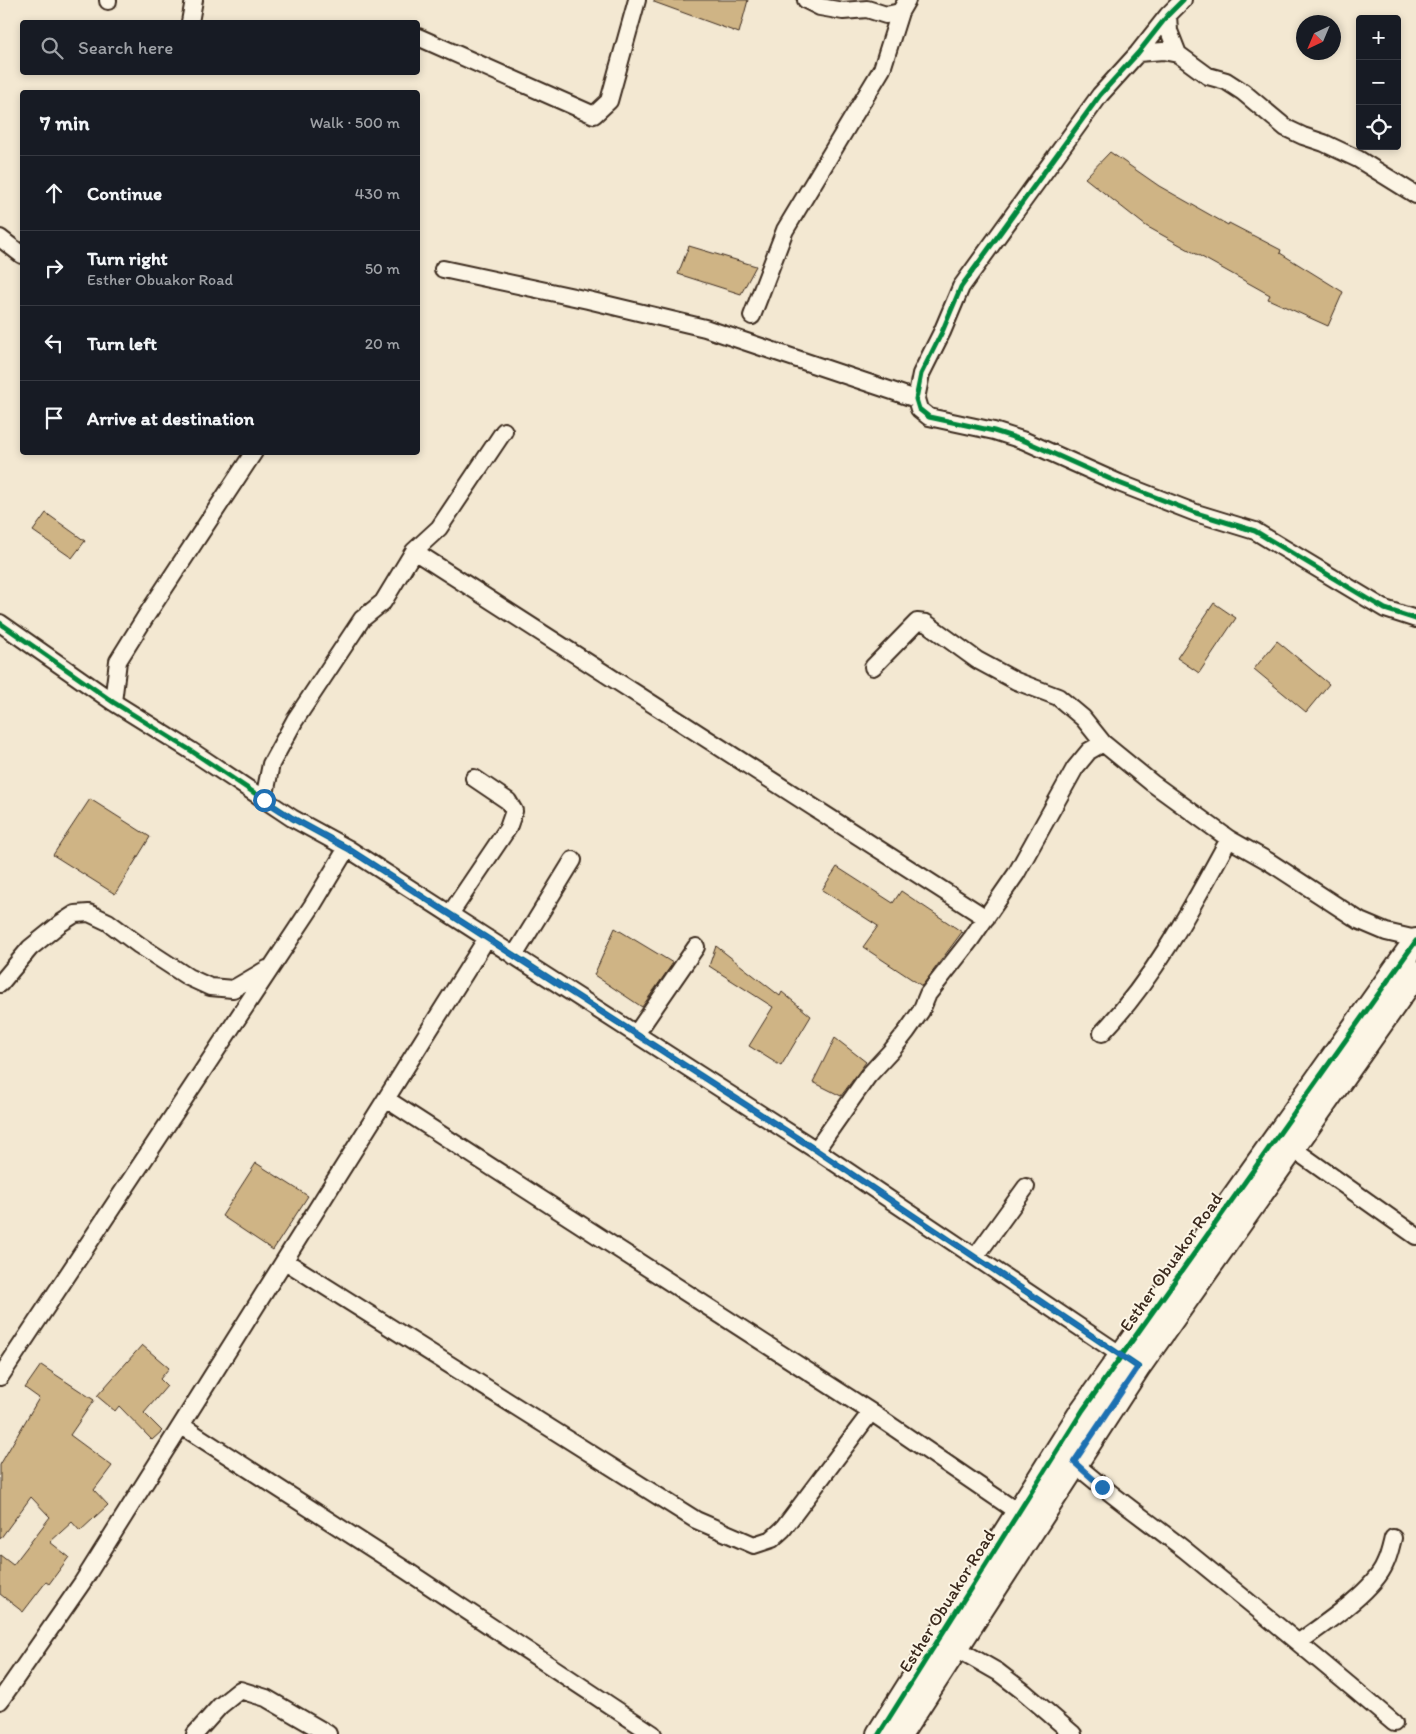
<!DOCTYPE html>
<html lang="en">
<head>
<meta charset="utf-8">
<style>
	body { margin:0; font-family:Itim,sans-serif; background:#20242c; color:#f1f3f6 }
	.controls { position:absolute; right:15px; top:15px; display:grid; overflow:hidden; border-radius:5px; box-shadow:0 2px 8px #0003 }
	.controls button { width:45px; height:45px; display:grid; place-items:center; padding:0; border:0; border-bottom:1px solid #363941; background:#171b24; color:#f1f3f6; font:25px sans-serif }
	.compass { position:absolute; left:1296px; top:15px; width:45px; height:45px; border-radius:50%; background:#171b24; box-shadow:0 2px 8px #0003; rotate:224deg }
	.stop { position:absolute; width:15px; height:15px; margin:-11px; border:4px solid #1f6fb2; border-radius:50%; background:#fff }
	.stop.end { background:#1f6fb2; border-color:#fff; box-shadow:0 1px 5px #0008 }
	.list { margin:0; padding:0; list-style:none }
	h2 { display:flex; justify-content:space-between; align-items:center; height:65px; margin:0; padding:0 20px; font-size:21px }
	h2 small { font-size:16px; font-weight:400; color:#9ea1a6 }
	.list li { display:grid; grid-template-columns:32px 1fr auto; gap:15px; align-items:center; box-sizing:border-box; height:75px; padding:0 20px; border-top:1px solid #363941 }
	.list b { display:block; font-size:19px; white-space:nowrap }
	.list p { margin:0; font-size:16px; white-space:nowrap; color:#9ea1a6 }
	.list em { font-size:16px; font-style:normal; color:#9ea1a6 }
	.icon { flex:none; width:28px; height:28px; fill:none; stroke:currentColor; stroke-width:2; stroke-linecap:round; stroke-linejoin:round }
	.map { position:relative; flex:none; width:1416px; height:1734px; overflow:hidden }
	.search { position:absolute; background:#171b24; box-shadow:0 2px 8px #0003; left:20px; top:20px; width:400px; height:55px; display:flex; align-items:center; gap:12px; box-sizing:border-box; padding:0 18px; border-radius:5px; color:#9ea1a6; font-size:19px }
	.panel { position:absolute; background:#171b24; box-shadow:0 2px 8px #0003; left:20px; top:90px; width:400px; height:365px; border-radius:5px }
	.map>svg:first-child { display:block }
	.building { fill:#cfb485; stroke:#3b2a1e }
	.lines { fill:none; stroke-linecap:round; stroke-linejoin:round }
	.street-casing { stroke:#3b2a1e; stroke-width:20 }
	.secondary-casing { stroke:#3b2a1e; stroke-width:28 }
	.street { stroke:#fcf5e5; stroke-width:16 }
	.secondary { stroke:#fcf5e5; stroke-width:24 }
	.cycleway-casing { stroke:#fcf5e5; stroke-width:8 }
	.cycleway { stroke:#00873e; stroke-width:5 }
	.route { stroke:#1f6fb2; stroke-width:6 }
	.labels { text-anchor:middle; stroke-width:4; stroke-linejoin:round; paint-order:stroke }
	.street-label { font-size:18px; fill:#3b2a1e; stroke:#fcf5e5 }
</style>
</head>
<body>
<div class="map">
<svg width="1416" height="1734" viewBox="0 0 1416 1734">
	<rect width="100%" height="100%" fill="#f3e8d2"/>
	<filter id="ink" filterUnits="userSpaceOnUse"><feTurbulence type="fractalNoise" baseFrequency=".02" numOctaves="2"/><feDisplacementMap in="SourceGraphic" scale="10" xChannelSelector="R" yChannelSelector="G"/><feConvolveMatrix kernelMatrix="1 2 1 2 8 2 1 2 1" color-interpolation-filters="sRGB"/></filter>
	<g filter="url(#ink)">
		<!-- building -->
		<path class="building" d="M654,0H748L739,33L654,2Z
			M1110,152L1159,186L1228,225L1229,223L1281,250L1280,253L1343,292L1328,326L1268,299L1270,295L1146,226L1085,178Z
			M689,246L756,266L741,294L678,274Z
			M46,513L85,541L72,558L33,531Z
			M1214,603L1236,618L1199,673L1177,658Z
			M1277,641L1329,684L1306,712L1254,669Z
			M90,799L150,837L115,894L53,855Z
			M837,867L893,903L901,891L962,932L922,986L863,947L878,926L822,890Z
			M615,928L673,963L642,1007L594,975Z
			M716,946L780,996L782,992L811,1016L781,1066L749,1046L773,1007L709,966Z
			M835,1038L866,1062L841,1096L813,1082Z
			M256,1163L308,1196L273,1250L222,1216Z
			M142,1345L169,1368L160,1379L167,1386L144,1413L162,1431L152,1440L119,1406L115,1411L97,1396Z
			M41,1365L94,1400L70,1435L112,1466L94,1490L108,1505L80,1531L72,1522L50,1542L69,1557L49,1584L46,1582L23,1612L0,1594V1555L13,1565L50,1517L31,1497L0,1539V1465L39,1398L25,1388Z"/>
		<g class="lines">
			<defs>
				<path id="street" d="M806,0L820,7L843,11L867,9L886,15L900,12
					M1183,0L1168,15L1138,53L1100,95L961,287L942,332L921,374L916,399L919,409L929,417L994,431L1025,441L1119,483L1196,513L1255,531L1385,609L1416,619
					M108,1V0
					M1168,15L1169,31L1178,54
					M190,22L194,0
					M418,37L594,115L609,101L637,0
					M1138,53L1163,51L1178,54L1208,76L1226,81L1243,92L1286,128L1303,136L1324,143L1358,159L1416,195
					M0,238L22,255
					M443,269L588,300L705,328L916,399
					M752,316L785,230L882,69L900,12L907,0
					M414,551L986,918
					M0,623L113,702L190,750L292,818L347,848L816,1150L1130,1361
					M873,667L917,622L926,623L977,660L1016,681L1058,697L1083,718L1103,743L1152,783L1229,839L1268,861L1360,921L1386,932L1416,939
					M113,702L118,661L146,616L254,452
					M264,799L271,764L295,720L362,619L383,602L414,551L439,528L504,431
					M450,914L508,828L514,811L508,801L474,778
					M514,956L573,860
					M0,984L30,948L61,923L75,914L89,913L108,922L139,945L188,977L210,987L233,989L267,969
					M1102,1033C1156,976 1192,907 1229,839
					M636,1034L696,947
					M386,1099L871,1412L1019,1513
					M1292,1148L1416,1236
					M816,1150L868,1076L892,1050L907,1031L921,1011L928,994L971,939L1016,874L1075,768L1089,751L1103,743
					M976,1256L1026,1187
					M285,1261L696,1520L754,1545L772,1539L783,1529L871,1412
					M0,1377L312,906L347,848
					M182,1426L404,1569L653,1734
					M1074,1463C1109,1494 1148,1521 1185,1550C1255,1607 1325,1664 1394,1723
					M1299,1642C1324,1624 1374,1591 1385,1564C1389,1556 1391,1546 1393,1538
					M956,1648L998,1672L1024,1692L1073,1734
					M0,1701L82,1583L487,938
					M195,1734L220,1706L240,1690L266,1698L328,1734"/>
				<path id="secondary" d="M879,1734L1083,1410L1416,941
					M900,1734L1138,1367L1416,973"/>
			</defs>
			<!-- street casing -->
			<use href="#street" class="street-casing"/>
			<!-- secondary casing -->
			<use href="#secondary" class="secondary-casing"/>
			<!-- street -->
			<use href="#street" class="street"/>
			<!-- secondary -->
			<use href="#secondary" class="secondary"/>
			<defs>
				<path id="cycleway" d="M1183,0L1168,15L1138,53L1100,95L961,287L942,332L921,374L916,399L919,409L929,417L994,431L1025,441L1119,483L1196,513L1255,531L1385,609L1416,619
					M0,623L113,702L190,750L292,818L347,848L816,1150L1138,1367
					M879,1734L1083,1410L1416,941"/>
			</defs>
			<!-- cycleway casing -->
			<use href="#cycleway" class="cycleway-casing"/>
			<!-- cycleway -->
			<use href="#cycleway" class="cycleway"/>
		</g>
	</g>
	<g class="lines" filter="url(#ink)">
		<!-- route -->
		<path class="route" d="M264,800L292,818L347,848L816,1150L1138,1367L1074,1462L1102,1487"/>
	</g>
	<g class="labels">
		<!-- street labels -->
		<g class="street-label">
			<text transform="translate(1171 1262) rotate(-55)" y="6">Esther Obuakor Road</text>
			<text transform="translate(947 1601) rotate(-58)" y="6">Esther Obuakor Road</text>
		</g>
	</g>
</svg>
<div class="controls">
<button>+</button>
<button>−</button>
<button><svg class="icon" aria-label="locate" viewBox="0 0 24 24"><circle cx="12" cy="12" r="6"/><path d="M12 2v4M12 18v4M2 12h4M18 12h4"/></svg></button>
</div>
<svg class="compass" viewBox="-18 -18 36 36"><path d="M0-13l5 13h-10z" fill="#e53935"/><path d="M0 13l5-13h-10z" fill="#9ea1a6"/></svg>
<div class="stop" style="left:264px;top:800px"></div>
<div class="stop end" style="left:1102px;top:1487px"></div>
<div class="search"><svg class="icon" aria-label="search" viewBox="0 0 24 24"><circle cx="10" cy="10" r="6"/><path d="M15 15l6 6"/></svg>Search here</div>
<section class="panel">
<h2>7 min<small>Walk · 500 m</small></h2>
<ul class="list">
<li><svg class="icon" aria-label="ahead" viewBox="0 0 24 24"><path d="M12 20V5M6 11l6-6 6 6"/></svg><div><b>Continue</b></div><em>430 m</em></li>
<li><svg class="icon" aria-label="right" viewBox="0 0 24 24"><path d="M7 20v-9h11M14 6l5 5-5 5"/></svg><div><b>Turn right</b><p>Esther Obuakor Road</p></div><em>50 m</em></li>
<li><svg class="icon" aria-label="left" viewBox="0 0 24 24"><path d="M17 20v-9H6M10 6l-5 5 5 5"/></svg><div><b>Turn left</b></div><em>20 m</em></li>
<li><svg class="icon" aria-label="arrive" viewBox="0 0 24 24"><path d="M6 21V4h12l-3 4 3 4H6"/></svg><div><b>Arrive at destination</b></div></li>
</ul>
</section>
</div>
</body>
</html>
